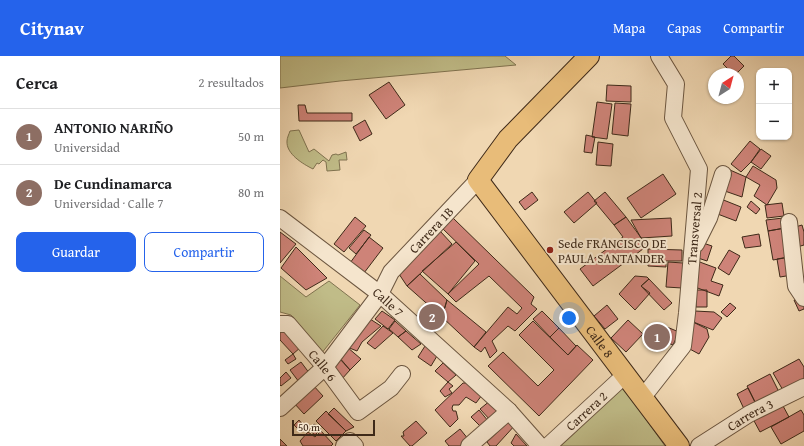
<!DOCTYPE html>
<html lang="es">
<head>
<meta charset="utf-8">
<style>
	body { margin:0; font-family:"Gentium Book Plus",serif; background:#f6f6f6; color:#202124 }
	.controls { position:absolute; right:12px; top:12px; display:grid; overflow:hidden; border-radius:8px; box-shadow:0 1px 3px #0004 }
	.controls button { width:36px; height:36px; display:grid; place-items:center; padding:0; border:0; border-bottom:1px solid #e0e0e0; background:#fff; color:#202124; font:20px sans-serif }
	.compass { position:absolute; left:428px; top:12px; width:36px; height:36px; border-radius:50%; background:#fff; box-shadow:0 1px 3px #0004; rotate:36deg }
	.scale { position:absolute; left:12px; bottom:10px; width:83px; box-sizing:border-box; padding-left:4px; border:2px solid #3f2a19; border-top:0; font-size:11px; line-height:14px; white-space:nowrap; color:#3f2a19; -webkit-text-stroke:3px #f5e5cd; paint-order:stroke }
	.you { position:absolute; left:289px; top:262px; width:14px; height:14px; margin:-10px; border:3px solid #fff; border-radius:50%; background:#1a73e8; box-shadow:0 0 0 6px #1a73e833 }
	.badge { display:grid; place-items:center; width:26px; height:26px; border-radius:50%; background:#2563eb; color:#fff; font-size:13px; font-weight:700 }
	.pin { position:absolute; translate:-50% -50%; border:2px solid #fff; box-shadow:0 1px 4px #0006 }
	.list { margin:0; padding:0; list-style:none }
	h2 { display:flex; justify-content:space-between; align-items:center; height:52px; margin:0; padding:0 16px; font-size:17px }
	h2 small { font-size:13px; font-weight:400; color:#757577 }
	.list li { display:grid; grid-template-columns:26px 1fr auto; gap:12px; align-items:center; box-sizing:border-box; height:56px; padding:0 16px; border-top:1px solid #e0e0e0 }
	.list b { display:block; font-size:15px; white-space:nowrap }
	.list p { margin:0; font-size:13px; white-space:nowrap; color:#757577 }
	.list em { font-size:13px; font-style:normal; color:#757577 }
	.actions { display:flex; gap:8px; padding:12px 16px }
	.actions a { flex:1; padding:9px 0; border:1px solid #2563eb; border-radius:8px; text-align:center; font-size:14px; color:#2563eb }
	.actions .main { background:#2563eb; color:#fff }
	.map { position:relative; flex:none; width:524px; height:390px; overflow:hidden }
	header { display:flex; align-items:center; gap:24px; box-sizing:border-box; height:56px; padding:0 20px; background:#2563eb; color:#fff }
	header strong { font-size:19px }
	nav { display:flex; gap:22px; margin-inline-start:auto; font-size:14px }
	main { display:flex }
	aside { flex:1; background:#fff }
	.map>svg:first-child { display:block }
	.green { fill:#c0bc88; stroke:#807350 }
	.building { fill:#ce8378; stroke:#3f2a19 }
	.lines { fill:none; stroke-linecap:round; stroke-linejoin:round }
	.minor-casing { stroke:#6b553f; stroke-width:18 }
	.major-casing { stroke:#3f2a19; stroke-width:22 }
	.minor { stroke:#f5e5cd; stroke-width:16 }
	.major { stroke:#e8bc79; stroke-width:20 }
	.poi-dot { fill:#8f2418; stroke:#f5e5cd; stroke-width:1.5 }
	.labels { text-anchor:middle; stroke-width:4; stroke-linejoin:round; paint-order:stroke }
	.street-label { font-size:13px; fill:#3f2a19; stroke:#f5e5cd }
	.poi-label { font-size:13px; fill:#3f2a19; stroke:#f5e5cd; text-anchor:start }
</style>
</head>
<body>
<header>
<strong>Citynav</strong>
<nav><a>Mapa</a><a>Capas</a><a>Compartir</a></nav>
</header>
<main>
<aside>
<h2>Cerca<small>2 resultados</small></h2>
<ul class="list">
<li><span class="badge" style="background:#8d6e63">1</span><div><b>ANTONIO NARIÑO</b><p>Universidad</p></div><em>50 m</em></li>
<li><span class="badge" style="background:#8d6e63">2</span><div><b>De Cundinamarca</b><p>Universidad · Calle 7</p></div><em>80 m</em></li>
</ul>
<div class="actions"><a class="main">Guardar</a><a>Compartir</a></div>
</aside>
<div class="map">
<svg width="524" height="390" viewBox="0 0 524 390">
	<rect width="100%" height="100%" fill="#f0d7b2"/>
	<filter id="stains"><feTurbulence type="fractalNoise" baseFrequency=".005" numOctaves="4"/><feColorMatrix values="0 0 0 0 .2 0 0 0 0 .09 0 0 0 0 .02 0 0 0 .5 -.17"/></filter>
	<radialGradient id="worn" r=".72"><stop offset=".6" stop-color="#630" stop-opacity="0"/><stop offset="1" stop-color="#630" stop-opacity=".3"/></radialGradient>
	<!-- green -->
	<path class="green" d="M0,0H225L236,9L60,25L0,32Z
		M19,74L29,96L34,93L49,105L52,99L56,98L58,99L66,96L67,104H59L60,114L47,115L46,106L43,104L39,108L37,107L33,113C23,108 6,98 7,85C7,82 9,78 10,75Z
		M0,220L26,241L49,225L80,249L41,298L11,259L0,256Z
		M342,330L385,390H274Z"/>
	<!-- building -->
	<path class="building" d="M451,0H454L464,10L456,18H453L443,8Z
		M109,26L125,49L106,63L89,39Z
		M327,29L351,30V46L326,45Z
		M317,46L332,48L327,83L312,81Z
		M335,47L351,48L348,80L332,78Z
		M18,49H25L27,57H72V65H19Z
		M85,64L92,78L80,85L73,71Z
		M306,79L315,81L312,97L304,96Z
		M470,85L480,93L471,106L461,116L451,108Z
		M318,86L333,88L331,110L316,109Z
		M481,93L491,100L481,113L471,106Z
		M473,110L496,124L497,132L487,149L474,140L480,129L466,121Z
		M450,114L466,121L462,141L442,134Z
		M383,118L396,138L361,162L347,142Z
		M252,136L258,144L245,154L239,146Z
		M308,136L317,147L294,167L284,156Z
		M325,136L346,161L334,169L314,145Z
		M441,143L461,151L456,165L435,157Z
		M471,145L480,153L476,158L467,151Z
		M502,147L504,160L487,162L485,149Z
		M75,161L86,170L64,196L54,188Z
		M346,161L367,190L313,230L300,213L343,181L334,169Z
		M173,162L254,241L251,248L257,253L235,275L228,270L212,285L217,295L210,302L205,291L201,296L194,291L228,251L237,258L242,252L209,220L176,246L168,238L199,208L162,172Z
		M391,162L392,180L361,182L351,164Z
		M503,162L505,172L488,175L486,164Z
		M522,169L524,176V189L517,191L512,172Z
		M505,172L510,201L493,204L488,175Z
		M84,174L91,179L76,198L69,192Z
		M160,175L172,188L127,230L117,215Z
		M0,176L16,188L0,207Z
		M479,178L481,190L465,192L462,181Z
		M89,181L103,192L84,217L70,207Z
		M176,186L195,205L168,238L142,215Z
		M423,187L432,190L427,205L418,202Z
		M16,191L47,222L26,234L1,212Z
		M368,193L402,194V205H386V211L368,210Z
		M449,194L460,200L449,219L438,212Z
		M508,201L512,219L500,221L497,203Z
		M417,205L436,212L431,225L443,229L439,240L415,231Z
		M388,206L403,207L402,232L386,231Z
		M140,218L167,244L162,261L127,230Z
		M355,220L367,221L369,223L361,230L370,237L355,254L339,238Z
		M369,223L392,247L384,254L361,230Z
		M416,234H427V251H416Z
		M522,243L524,248V253L519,255L514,244Z
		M167,244L206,276L194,291L162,261Z
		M450,247L456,252L447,261L441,256Z
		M327,249L338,263L325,273L314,260Z
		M102,255L115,264L108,273L95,263Z
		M262,255L279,272L270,281L253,263Z
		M415,255L434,256L442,262L433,274L411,265Z
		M90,263L101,270L82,286L77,295L67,291Z
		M348,264L363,278L346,296L331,282Z
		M115,265L126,275L118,281L109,273Z
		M253,265L288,299L297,289L313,304L259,360L208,310L223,296L258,330L274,314L239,279Z
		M411,265L427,273L429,281L419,298L406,291Z
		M382,269L399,276L393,289L377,282Z
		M103,270L113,277L95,293L87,287Z
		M4,271L21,291L13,298L0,284V274Z
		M279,272L296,290L288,299L270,281Z
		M126,275L141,288L132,294L118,281Z
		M145,290L157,300L151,310L138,301Z
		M67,291L81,303L70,314L59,301Z
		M13,298L16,303L8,308L5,304Z
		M59,302L70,314L61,324L50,313Z
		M519,303L524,311V325L504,336L493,317Z
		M21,306L30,318L19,326L10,314Z
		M163,307L176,319L168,326L155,315Z
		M6,316L11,322L1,330L0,329V322Z
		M490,318L499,336L476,348L467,330Z
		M168,326L173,330L169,333L172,337L165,341L160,335Z
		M183,327H189L202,339L196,347L186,341L179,349H173L172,352L173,355H176L178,363L170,371L155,354Z
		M32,328L43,340L24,358L13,346Z
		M468,332L476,348L464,353L457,338Z
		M211,344L222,356L211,365L200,353Z
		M502,348L509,361L480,376L473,363Z
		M54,352L74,371L66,375L48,358Z
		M199,354L209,366L202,372L191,361Z
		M521,354L524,359V375L501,388L491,371Z
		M46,355L66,375L56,385L36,365Z
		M19,364L23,369L18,373L14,369Z
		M230,364L237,367L216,390H210L207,386Z
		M136,365L147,377L132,390H130L121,380H124L123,376Z
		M34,368L41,373L35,379L29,374Z
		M180,373L189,384L182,390H169L165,385Z
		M41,375L53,388L51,390H23L20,385L28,376L35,381Z
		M236,378L247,390H234L231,387Z
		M0,383L7,390H0Z"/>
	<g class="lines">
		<defs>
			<g id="minor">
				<path id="s1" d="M0,162L100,238L229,355L260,390"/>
				<path d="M509,166L516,230L524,242"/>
				<path d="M416,188L429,162L443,118"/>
				<path id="s2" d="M0,268H8L45,311L78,356L111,332L122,318"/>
				<path id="s3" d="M363,341L403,290L407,257L419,113L393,62L396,28L379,0"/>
				<path id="s4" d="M0,352L45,311L100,238L111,216L198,124"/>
				<path d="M64,390L70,385L75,390"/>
				<path d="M189,390L229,355"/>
				<path id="s5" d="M268,390L345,319"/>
				<path id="s6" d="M419,390L469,358L524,331"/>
			</g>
			<g id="major">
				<path id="s7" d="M309,0L228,83L198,124L399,390"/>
			</g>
		</defs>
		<!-- minor casing -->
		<use href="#minor" class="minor-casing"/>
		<!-- major casing -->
		<use href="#major" class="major-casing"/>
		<!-- minor -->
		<use href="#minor" class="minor"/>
		<!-- major -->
		<use href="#major" class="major"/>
	</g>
	<!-- markers -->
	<circle class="poi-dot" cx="270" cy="194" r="4"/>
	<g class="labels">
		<!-- street labels -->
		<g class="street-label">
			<text dy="5" stroke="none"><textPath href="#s3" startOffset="183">Transversal 2</textPath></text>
			<text dy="5" stroke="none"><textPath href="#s4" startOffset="235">Carrera 1B</textPath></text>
			<text dy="5" stroke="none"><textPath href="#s1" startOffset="137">Calle 7</textPath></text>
			<text dy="5" stroke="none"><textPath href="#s7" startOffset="369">Calle 8</textPath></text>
			<text dy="5" stroke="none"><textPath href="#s2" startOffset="62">Calle 6</textPath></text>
			<text dy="5" stroke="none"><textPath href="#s5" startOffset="52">Carrera 2</textPath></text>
			<text dy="5" stroke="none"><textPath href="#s6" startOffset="60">Carrera 3</textPath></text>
		</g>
		<!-- poi labels -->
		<g class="poi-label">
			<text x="278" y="192">Sede FRANCISCO DE<tspan x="278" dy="15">PAULA SANTANDER</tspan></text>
		</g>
	</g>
	<rect width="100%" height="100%" filter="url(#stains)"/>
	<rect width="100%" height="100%" fill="url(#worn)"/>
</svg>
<div class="controls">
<button>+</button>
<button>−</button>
</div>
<svg class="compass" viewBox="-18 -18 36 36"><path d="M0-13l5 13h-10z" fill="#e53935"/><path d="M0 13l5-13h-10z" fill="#757577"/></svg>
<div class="scale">50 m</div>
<div class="you"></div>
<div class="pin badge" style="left:377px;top:281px;background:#8d6e63">1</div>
<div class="pin badge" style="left:152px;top:261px;background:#8d6e63">2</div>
</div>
</main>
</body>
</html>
